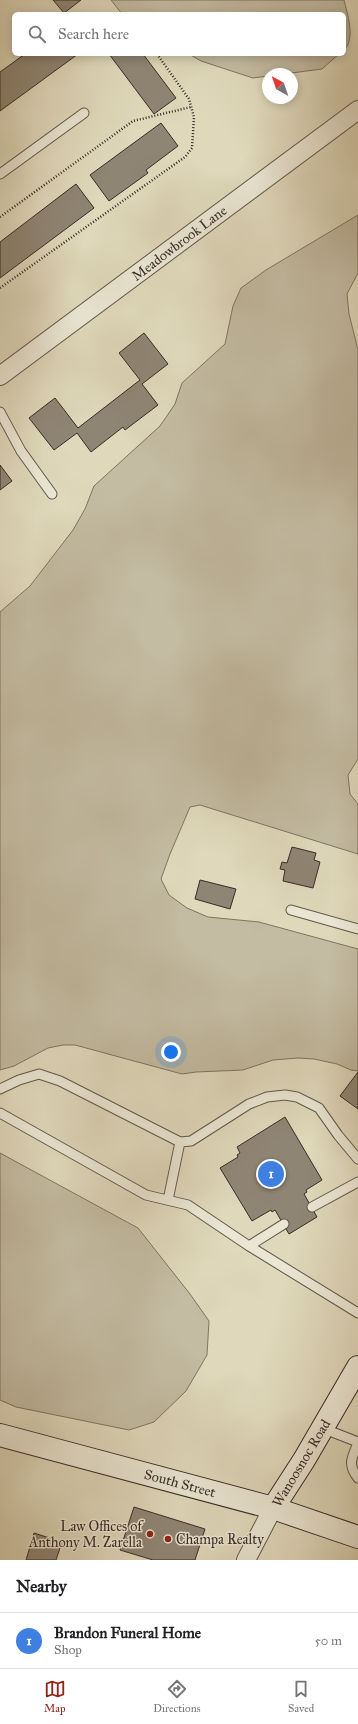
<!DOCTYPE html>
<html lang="en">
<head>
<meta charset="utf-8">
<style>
	body { margin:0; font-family:"IM FELL Great Primer",serif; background:#f2f2f2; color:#202124 }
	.compass { position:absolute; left:262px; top:68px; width:36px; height:36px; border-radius:50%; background:#fff; box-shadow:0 2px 10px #0003; rotate:320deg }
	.you { position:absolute; left:171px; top:1052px; width:14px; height:14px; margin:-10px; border:3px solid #fff; border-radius:50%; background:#1a73e8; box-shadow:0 0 0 6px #1a73e833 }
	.badge { display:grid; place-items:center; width:26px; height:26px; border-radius:50%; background:#8f2418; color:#fff; font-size:13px; font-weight:700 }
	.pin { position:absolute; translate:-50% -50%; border:2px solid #fff; box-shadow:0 1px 4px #0006 }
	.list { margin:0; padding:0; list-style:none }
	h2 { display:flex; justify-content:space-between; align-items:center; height:52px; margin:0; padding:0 16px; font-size:17px }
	h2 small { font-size:13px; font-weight:400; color:#757577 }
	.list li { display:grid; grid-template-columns:26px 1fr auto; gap:12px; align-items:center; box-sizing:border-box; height:56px; padding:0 16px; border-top:1px solid #e0e0e0 }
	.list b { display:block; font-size:15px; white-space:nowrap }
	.list p { margin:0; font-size:13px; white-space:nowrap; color:#757577 }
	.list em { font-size:13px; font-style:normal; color:#757577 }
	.icon { flex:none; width:22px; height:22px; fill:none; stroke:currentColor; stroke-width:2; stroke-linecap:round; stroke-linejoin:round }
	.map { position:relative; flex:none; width:358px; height:1560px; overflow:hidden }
	.search { position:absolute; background:#fff; box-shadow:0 2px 10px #0003; left:12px; right:12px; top:12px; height:44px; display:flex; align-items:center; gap:10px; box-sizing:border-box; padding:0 14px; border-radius:6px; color:#757577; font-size:15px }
	.sheet { height:108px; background:#fff }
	nav { display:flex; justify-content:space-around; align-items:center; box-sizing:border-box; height:56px; border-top:1px solid #e0e0e0; background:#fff; font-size:11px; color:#757577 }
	nav a { display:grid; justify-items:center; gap:2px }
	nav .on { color:#8f2418 }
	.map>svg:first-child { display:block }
	.green { fill:#c3bba2; stroke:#7e7464 }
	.building { fill:#8f8574; stroke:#392c27 }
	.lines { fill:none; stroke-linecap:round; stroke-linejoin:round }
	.lane-casing { stroke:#62574c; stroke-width:11 }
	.street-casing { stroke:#62574c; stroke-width:20 }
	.secondary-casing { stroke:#392c27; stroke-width:24 }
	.path { stroke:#392c27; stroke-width:2.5; stroke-dasharray:1 2; stroke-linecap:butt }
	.lane { stroke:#eae6d3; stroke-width:9 }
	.street { stroke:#eae6d3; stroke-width:18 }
	.secondary { stroke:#eae6d3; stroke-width:22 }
	.poi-dot { fill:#8f2418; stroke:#eae6d3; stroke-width:1.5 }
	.labels { text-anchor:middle; stroke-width:3; stroke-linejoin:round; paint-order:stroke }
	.street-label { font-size:14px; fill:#392c27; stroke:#eae6d3 }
	.poi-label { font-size:14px; fill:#392c27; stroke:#eae6d3; text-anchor:end }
</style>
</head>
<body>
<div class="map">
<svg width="358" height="1560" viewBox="0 0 358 1560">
	<rect width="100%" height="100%" fill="#dfd8bb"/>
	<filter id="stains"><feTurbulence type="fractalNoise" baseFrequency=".005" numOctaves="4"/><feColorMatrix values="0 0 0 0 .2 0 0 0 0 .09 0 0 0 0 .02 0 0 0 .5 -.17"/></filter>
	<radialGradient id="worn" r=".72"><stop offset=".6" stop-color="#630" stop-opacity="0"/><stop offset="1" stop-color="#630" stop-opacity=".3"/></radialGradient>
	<!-- green -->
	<path class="green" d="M111,0H344C347,13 356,39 344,50V14H122Z
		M189,54H339L322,69L284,74H268V76L253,78L201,61Z
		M358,215V273L347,294L349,314L358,350V759L348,775L350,794L358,804V854L200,805L190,807L170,854L161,879L169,895L187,908L208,917L259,922L358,949V1071L351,1070L337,1064L314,1059L298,1058L273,1060L243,1070L196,1072L182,1074L75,1045H63L48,1048L14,1066L0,1070V612L30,586L73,530L85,509L94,486L160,426L175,404L182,383L225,344L233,306L241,288L266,270Z
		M0,1153L138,1228L190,1294L209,1321L207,1355L186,1391L154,1422L129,1430L16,1407L0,1400Z"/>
	<!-- building -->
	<path class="building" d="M53,0H81L64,13Z
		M25,54H78L0,111V72Z
		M109,54H143L176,98L154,114Z
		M161,123L178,146L146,170L148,173L109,201L90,175Z
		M76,184L94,208L0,278V242Z
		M144,333L168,364L142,384L158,405L125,430L123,427L91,452L77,433L54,450L29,418L55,398L78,428L140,380L119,353Z
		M0,465L12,481L0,490Z
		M292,847L316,853L314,860L320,862L313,888L283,881L285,870L280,869L282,862L287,863Z
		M200,880L236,889L230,909L195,899Z
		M358,1072V1109L340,1096Z
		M285,1117L322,1180L306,1190L307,1192L304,1194L317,1217L289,1234L275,1210L272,1212L271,1210L252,1221L220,1168L238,1157L237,1155L240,1153L237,1147Z
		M134,1507L205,1529L195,1560H153L120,1550Z
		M34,1533L62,1542L56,1560H26Z"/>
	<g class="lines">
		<defs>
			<path id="lane" d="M0,174L84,113
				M0,412L21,451L52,494
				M291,910L358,929
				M0,1089L19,1080L39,1074L60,1081L180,1142L191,1141L249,1104L267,1097L285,1095L297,1097L319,1108L338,1135L358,1159
				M0,1113L146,1195L188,1205L249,1246L358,1313
				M168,1200L180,1142
				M312,1207L358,1182
				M249,1246L284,1224
				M322,1428L358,1442
				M358,1443C352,1458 347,1464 358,1478"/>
			<path id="street" d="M0,376L358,110
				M246,1560L273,1508"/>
			<path id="secondary" d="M0,1435L273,1508L358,1537
				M273,1508L304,1460L358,1367"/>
		</defs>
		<!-- lane casing -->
		<use href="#lane" class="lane-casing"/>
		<!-- street casing -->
		<use href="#street" class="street-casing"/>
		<!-- secondary casing -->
		<use href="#secondary" class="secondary-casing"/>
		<!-- path -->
		<path class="path" d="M0,217L133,121L191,107
			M0,288L185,157L192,148L194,117L189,99L157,54"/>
		<!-- lane -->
		<use href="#lane" class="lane"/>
		<!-- street -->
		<use href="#street" class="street"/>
		<!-- secondary -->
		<use href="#secondary" class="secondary"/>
	</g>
	<!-- markers -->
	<g class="poi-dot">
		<circle cx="150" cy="1534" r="4"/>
		<circle cx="168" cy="1539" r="4"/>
	</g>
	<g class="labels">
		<!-- street labels -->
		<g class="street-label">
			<text transform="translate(179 243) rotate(-37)" y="5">Meadowbrook Lane</text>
			<text transform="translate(301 1463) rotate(-59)" y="5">Wanoosnoc Road</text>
			<text transform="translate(180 1483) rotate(15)" y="5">South Street</text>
		</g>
		<!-- poi labels -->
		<g class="poi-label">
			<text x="142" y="1531">Law Offices of<tspan x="142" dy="16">Anthony M. Zarella</tspan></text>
			<text x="176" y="1544" text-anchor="start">Champa Realty</text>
		</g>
	</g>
	<rect width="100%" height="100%" filter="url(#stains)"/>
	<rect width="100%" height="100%" fill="url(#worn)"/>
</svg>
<svg class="compass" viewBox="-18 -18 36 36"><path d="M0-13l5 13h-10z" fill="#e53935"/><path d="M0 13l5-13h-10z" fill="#757577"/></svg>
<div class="you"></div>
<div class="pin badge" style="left:271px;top:1174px;background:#3f7fe0">1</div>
<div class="search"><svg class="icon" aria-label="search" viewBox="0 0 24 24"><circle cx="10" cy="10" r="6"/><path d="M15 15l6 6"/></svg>Search here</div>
</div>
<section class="sheet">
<h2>Nearby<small></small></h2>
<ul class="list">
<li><span class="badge" style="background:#3f7fe0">1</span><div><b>Brandon Funeral Home</b><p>Shop</p></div><em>50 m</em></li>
</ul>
</section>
<nav>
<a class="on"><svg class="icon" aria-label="map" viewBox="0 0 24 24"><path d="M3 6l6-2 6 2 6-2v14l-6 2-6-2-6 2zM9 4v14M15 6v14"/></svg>Map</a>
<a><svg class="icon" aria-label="directions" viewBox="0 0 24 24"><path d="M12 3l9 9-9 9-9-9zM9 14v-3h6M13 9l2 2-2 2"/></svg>Directions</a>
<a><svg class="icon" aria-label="saved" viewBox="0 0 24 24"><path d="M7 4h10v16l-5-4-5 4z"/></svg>Saved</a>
</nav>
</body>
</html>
